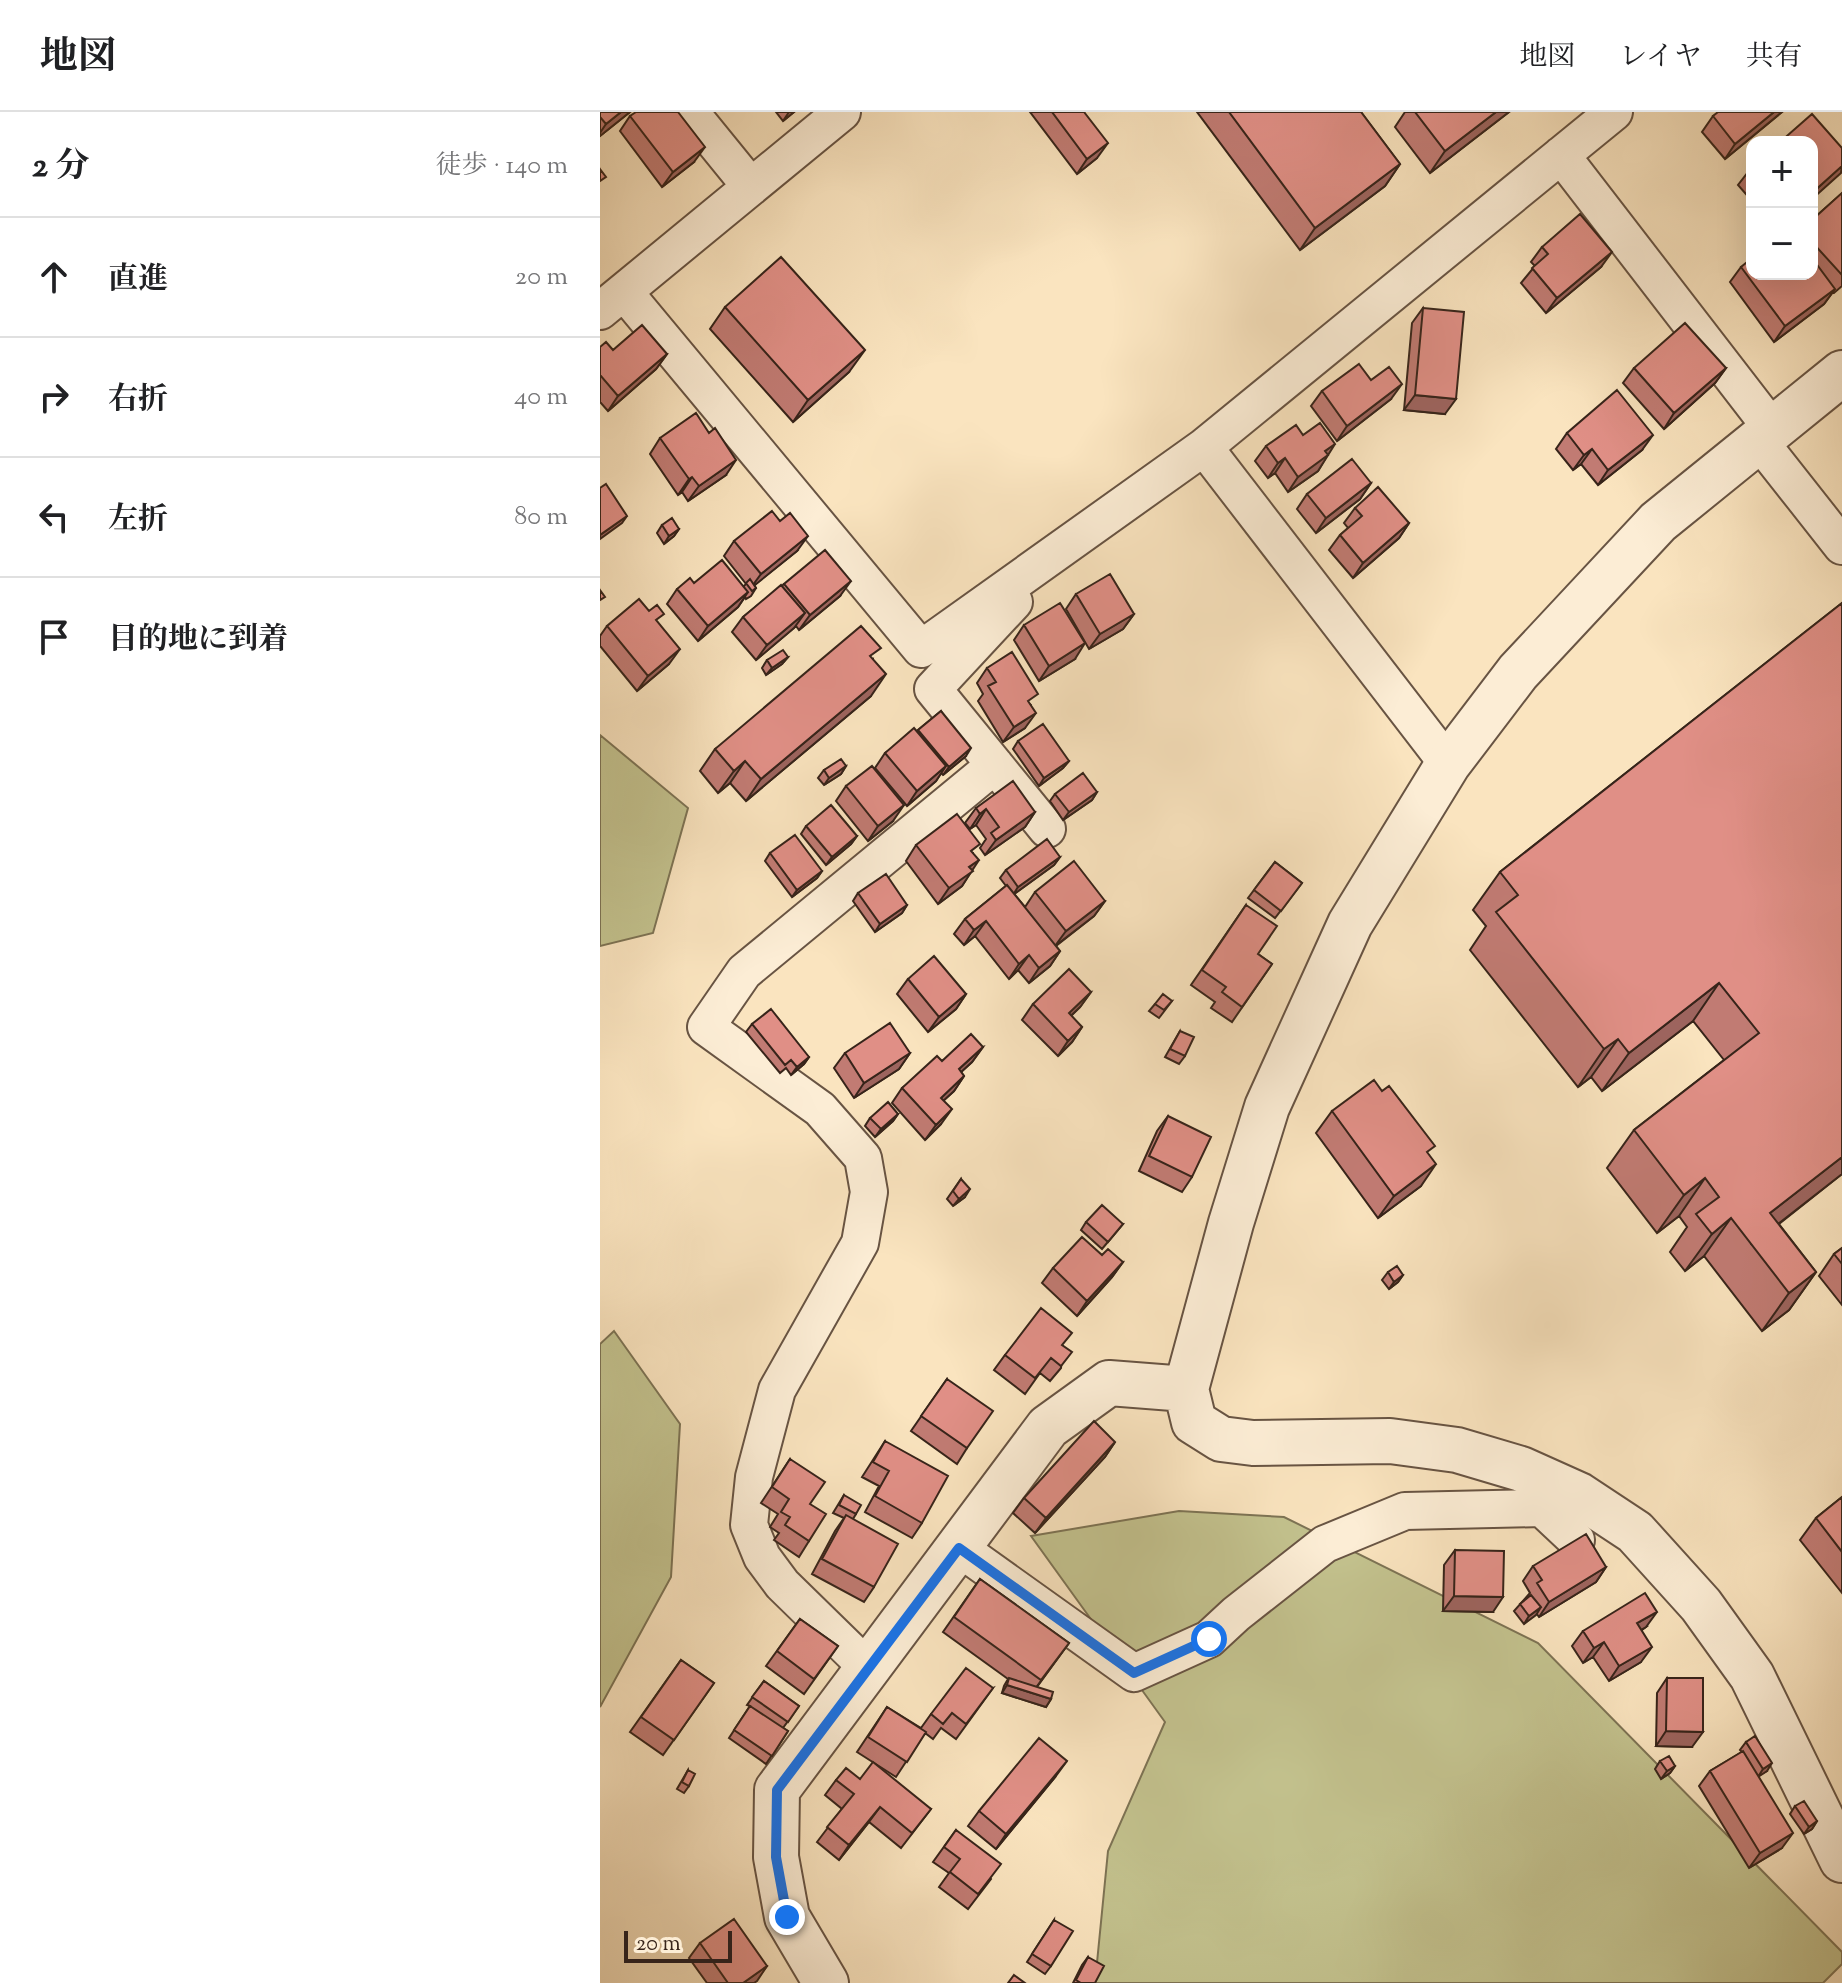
<!DOCTYPE html>
<html lang="ja">
<head>
<meta charset="utf-8">
<style>
	body { margin:0; font-family:"Sorts Mill Goudy","Noto Serif JP",serif; background:#f6f6f6; color:#202124 }
	.controls { position:absolute; right:24px; top:24px; display:grid; overflow:hidden; border-radius:16px; box-shadow:0 8px 32px #0002 }
	.controls button { width:72px; height:72px; display:grid; place-items:center; padding:0; border:0; border-bottom:2px solid #e0e0e0; background:#fff; color:#202124; font:40px sans-serif }
	.scale { position:absolute; left:24px; bottom:20px; width:108px; box-sizing:border-box; padding-left:8px; border:4px solid #37241a; border-top:0; font-size:22px; line-height:28px; white-space:nowrap; color:#37241a; -webkit-text-stroke:6px #fcedd5; paint-order:stroke }
	.stop { position:absolute; width:24px; height:24px; margin:-18px; border:6px solid #1a73e8; border-radius:50%; background:#fff }
	.stop.end { background:#1a73e8; border-color:#fff; box-shadow:0 2px 8px #0008 }
	.list { margin:0; padding:0; list-style:none }
	h2 { display:flex; justify-content:space-between; align-items:center; height:104px; margin:0; padding:0 32px; font-size:34px }
	h2 small { font-size:26px; font-weight:400; color:#757577 }
	.list li { display:grid; grid-template-columns:52px 1fr auto; gap:24px; align-items:center; box-sizing:border-box; height:120px; padding:0 32px; border-top:2px solid #e0e0e0 }
	.list b { display:block; font-size:30px; white-space:nowrap }
	.list em { font-size:26px; font-style:normal; color:#757577 }
	.icon { flex:none; width:44px; height:44px; fill:none; stroke:currentColor; stroke-width:2; stroke-linecap:round; stroke-linejoin:round }
	.map { position:relative; flex:none; width:1242px; height:1871px; overflow:hidden }
	header { display:flex; align-items:center; gap:48px; box-sizing:border-box; height:112px; padding:0 40px; background:#fff; border-bottom:2px solid #e0e0e0 }
	header strong { font-size:38px }
	nav { display:flex; gap:44px; margin-inline-start:auto; font-size:28px }
	main { display:flex }
	aside { flex:1; background:#fff }
	.map>svg:first-child { display:block }
	.green { fill:#c3c28e; stroke:#7d7354; stroke-width:2 }
	.lines { fill:none; stroke-linecap:round; stroke-linejoin:round }
	.minor-casing { stroke:#685443; stroke-width:40 }
	.tertiary-casing { stroke:#685443; stroke-width:48 }
	.minor { stroke:#fcedd5; stroke-width:36 }
	.tertiary { stroke:#fcedd5; stroke-width:44 }
	.wall { fill:#c17b73; stroke:#37241a; stroke-width:2 }
	.shaded-wall { fill:#9d645e; stroke:#37241a; stroke-width:2 }
	.building { fill:#e08f86; stroke:#37241a; stroke-width:2 }
	.route { stroke:#1a73e8; stroke-width:10 }
</style>
</head>
<body>
<header>
<strong>地図</strong>
<nav><a>地図</a><a>レイヤ</a><a>共有</a></nav>
</header>
<main>
<aside>
<h2>2 分<small>徒歩 · 140 m</small></h2>
<ul class="list">
<li><svg class="icon" aria-label="ahead" viewBox="0 0 24 24"><path d="M12 20V5M6 11l6-6 6 6"/></svg><div><b>直進</b></div><em>20 m</em></li>
<li><svg class="icon" aria-label="right" viewBox="0 0 24 24"><path d="M7 20v-9h11M14 6l5 5-5 5"/></svg><div><b>右折</b></div><em>40 m</em></li>
<li><svg class="icon" aria-label="left" viewBox="0 0 24 24"><path d="M17 20v-9H6M10 6l-5 5 5 5"/></svg><div><b>左折</b></div><em>80 m</em></li>
<li><svg class="icon" aria-label="arrive" viewBox="0 0 24 24"><path d="M6 21V4h12l-3 4 3 4H6"/></svg><div><b>目的地に到着</b></div></li>
</ul>
</aside>
<div class="map">
<svg width="1242" height="1871" viewBox="0 0 1242 1871">
	<rect width="100%" height="100%" fill="#fae4bf"/>
	<filter id="stains"><feTurbulence type="fractalNoise" baseFrequency=".0025" numOctaves="4"/><feColorMatrix values="0 0 0 0 .2 0 0 0 0 .09 0 0 0 0 .02 0 0 0 .5 -.17"/></filter>
	<radialGradient id="worn" r=".72"><stop offset=".6" stop-color="#630" stop-opacity="0"/><stop offset="1" stop-color="#630" stop-opacity=".3"/></radialGradient>
	<!-- green -->
	<path class="green" d="M0,623L88,696L53,821L0,834Z
		M14,1219L80,1312L71,1465L0,1595V1232Z
		M579,1399L684,1405L938,1531L1242,1840V1852L1223,1871H495L508,1739L565,1610L431,1424Z"/>
	<g class="lines">
		<defs>
			<path id="minor" d="M90,0L151,75
				M961,43L1173,318
				M25,181L321,537L604,335L1014,0
				M0,199L242,0
				M1160,330L1242,434
				M604,335L848,652
				M414,490L333,577L447,717
				M359,1436L534,1561L609,1527L636,1502L725,1432L805,1399L942,1396L976,1428
				M269,1557L182,1472L162,1445L149,1413L154,1365L177,1278L260,1131L269,1080L263,1046L220,997L106,915L144,860L395,653"/>
			<path id="tertiary" d="M1242,261L1058,410L918,560L848,652L750,812L667,995L631,1111L586,1277L594,1310L621,1327L653,1331L790,1329L857,1338L921,1357L979,1383L1035,1420L1101,1493L1152,1564L1242,1748
				M226,1871L187,1805L176,1745L177,1678L448,1315L509,1271L586,1277"/>
		</defs>
		<!-- minor casing -->
		<use href="#minor" class="minor-casing"/>
		<!-- tertiary casing -->
		<use href="#tertiary" class="tertiary-casing"/>
		<!-- minor -->
		<use href="#minor" class="minor"/>
		<!-- tertiary -->
		<use href="#tertiary" class="tertiary"/>
	</g>
	<!-- wall -->
	<path class="wall" d="M0,0H30L0,24Z
		M176,0H194L183,9Z
		M430,0H484L497,46L477,62Z
		M597,0H761L800,52L785,74L700,138Z
		M805,0H909L830,61L795,15Z
		M1182,0L1125,47L1102,20L1113,4Z
		M30,4L94,50L62,75L20,19Z
		M1152,55V89L1138,73Z
		M1242,81V174L1234,181L1233,180L1224,192L1174,230L1130,170L1141,155L1212,162V108Z
		M942,135L1001,155L946,201L921,171L935,154L931,150Z
		M125,195L249,260L193,310L110,217Z
		M823,196L845,302L804,298L812,211Z
		M0,235L13,238L67,242L56,257L8,299L0,290Z
		M1034,256H1126L1115,271L1064,317L1023,271Z
		M771,268L791,287L737,329L711,294L722,279Z
		M967,321L1042,338L998,373L981,352L973,358L956,337Z
		M703,323L728,342L718,359L688,380L675,361L668,366L655,349L666,334Z
		M60,326L126,363L88,389L82,380L78,383L50,342Z
		M771,371L760,387L716,421L697,397L707,382Z
		M755,396L809,411L799,426L753,466L729,438L740,423L748,416L744,411Z
		M62,413L79,417L74,424L64,432L57,421Z
		M134,429L197,439L154,473L156,476L151,484L146,487L145,485L138,495L98,529L67,492L77,477L94,471L144,474L146,472L124,444Z
		M184,472L240,484L199,518L196,514L156,548L132,520L143,505Z
		M476,482L534,502L523,517L489,537L466,497Z
		M1242,491V1062L1179,1112L1216,1160L1189,1198L1162,1219L1104,1144L1085,1159L1070,1140L1087,1115L1079,1104L1057,1121L1007,1056L1034,1018L1124,948L1093,909L1002,979L991,965L978,975L870,838L886,814L873,798L900,760Z
		M57,510L69,552L37,579L0,534V524L7,514Z
		M424,513L475,547L439,569L414,528Z
		M188,545L182,552L166,563L162,556L167,548Z
		M273,547L271,584L146,689L130,671L118,681L100,659L115,637Z
		M387,556L431,593L425,616L403,630L378,589L383,582L377,571Z
		M341,599L366,644L343,663L341,661L336,669L307,694L275,656L285,641L317,619Z
		M418,629L469,649L463,656L439,674L413,637Z
		M246,654L241,662L224,673L218,666L224,658Z
		M246,674L293,709L268,729L236,689Z
		M497,680L492,688L463,708L450,689L455,682Z
		M376,696L435,700L425,715L385,743L380,736L386,727L376,713L370,717L365,711Z
		M206,714L257,724L251,732L226,753L201,722Z
		M316,733L373,741L372,758L362,774L338,792L306,749Z
		M170,741L222,759L217,766L192,785L165,749Z
		M460,745L454,753L414,782L425,795L435,780L505,789L494,804L456,834L460,839L450,854L429,871L418,858L409,867L375,824L364,833L354,822L365,807L406,774L400,766L406,758Z
		M675,750L702,771L675,806L648,786Z
		M258,781L307,793L302,801L275,820L253,789Z
		M646,793L658,842L672,852L632,910L611,896L615,890L591,873Z
		M308,867L366,882L356,897L328,920L297,882Z
		M491,880L480,895L471,904L482,915L472,930L458,944L422,908L433,892Z
		M572,889L559,906L549,899L555,892Z
		M152,912L209,945L204,952L191,963L186,956L180,961L146,920Z
		M580,919L585,944L579,952L565,945Z
		M383,935L372,950L361,960L364,964L354,979L344,988L341,1012L325,1028L292,991L302,976L342,949Z
		M245,941H310L299,957L254,986L234,956Z
		M732,999L829,1043L821,1074L778,1106L716,1021Z
		M298,1002L293,1009L275,1025L265,1014L270,1006Z
		M568,1004L592,1065L582,1080L539,1059L557,1019Z
		M361,1067L365,1085L353,1094L347,1087Z
		M486,1110L523,1112L502,1137L481,1118Z
		M1242,1136V1193L1219,1164L1234,1142Z
		M523,1150L512,1165L477,1204L442,1171L453,1156Z
		M788,1160L803,1163L798,1170L789,1177L782,1168Z
		M463,1234L461,1256L450,1269L440,1261L425,1282L394,1258L405,1243Z
		M347,1267L367,1336L357,1352L311,1319Z
		M285,1329L322,1411L312,1426L265,1400L279,1374L262,1365Z
		M515,1330L505,1345L435,1421L413,1401L424,1386Z
		M190,1347L210,1392L209,1429L199,1445L174,1428L179,1421L170,1415L178,1402L161,1391Z
		M244,1383L256,1402L253,1407L274,1475L264,1490L212,1462L235,1419L244,1406L233,1401Z
		M1242,1385V1481L1200,1428L1216,1406Z
		M855,1438L893,1500L843,1499L844,1453Z
		M933,1454L1006,1455L996,1470L939,1505L936,1501L924,1512L914,1499L930,1481L923,1469Z
		M380,1467L469,1531L437,1575L451,1587L446,1595L402,1581L404,1574L408,1567L343,1520Z
		M200,1507L238,1534L204,1582L166,1554Z
		M1046,1515L1042,1518L1041,1550L1009,1569L993,1545L983,1551L972,1534L983,1519Z
		M81,1548L114,1571L63,1643L30,1620Z
		M1067,1566L1092,1635L1056,1634L1057,1581Z
		M164,1569L199,1594L183,1616L188,1619L166,1652L129,1626L150,1594L147,1593Z
		M393,1576L356,1627L341,1616L333,1627L325,1621L296,1665L257,1640L287,1595L321,1616L331,1602Z
		M1146,1630L1167,1659L1158,1664L1182,1736L1149,1756L1099,1674L1110,1659L1142,1640L1140,1638Z
		M1060,1649L1075,1654L1070,1661L1061,1667L1055,1657Z
		M88,1658L89,1674L84,1681L77,1677Z
		M456,1664L396,1737L368,1714L379,1699Z
		M260,1667L331,1697L301,1736L269,1710L239,1748L217,1730L242,1697L225,1683L236,1668Z
		M1195,1694L1217,1709L1212,1717L1204,1722L1190,1702Z
		M356,1718L391,1767L368,1797L339,1775L349,1761L333,1750Z
		M454,1808L451,1854L445,1862L427,1850Z
		M100,1831L167,1854L154,1871H107L89,1846Z
		M488,1845L495,1871H473L482,1853Z"/>
	<!-- shaded-wall -->
	<path class="shaded-wall" d="M21,0H30L0,24V21L6,12Z
		M189,0H194L183,9Z
		M896,0H909L830,61L845,39Z
		M1174,0H1182L1125,47L1135,32Z
		M508,31L497,46L477,62L487,47Z
		M105,35L94,50L62,75L73,60Z
		M800,52L785,74L700,138L715,116Z
		M1242,54L1241,61L1212,87V81Z
		M1012,140L1001,155L946,201L957,186Z
		M1235,177L1224,192L1174,230L1185,214Z
		M265,238L249,260L193,310L208,288Z
		M67,242L56,257L8,299L18,284Z
		M1126,256L1115,271L1064,317L1074,301Z
		M802,272L791,287L737,329L747,314Z
		M815,283L856,287L845,302L804,298Z
		M1053,323L1042,338L998,373L1008,358Z
		M735,332L718,359L688,380L698,365L725,339Z
		M992,337L981,352L973,358L984,343Z
		M685,346L675,361L668,366L678,351Z
		M136,348L126,363L88,389L99,374Z
		M92,365L82,380L78,383L89,367Z
		M771,371L760,387L716,421L726,406Z
		M27,404L22,411L0,427V423Z
		M809,411L799,426L753,466L763,451Z
		M79,417L74,424L64,432L69,424Z
		M208,424L197,439L150,477L161,462Z
		M251,469L240,484L199,518L210,503Z
		M148,480L138,495L98,529L108,514Z
		M205,501L194,516L156,548L167,533Z
		M534,502L523,517L489,537L500,522Z
		M485,531L475,547L439,569L449,554Z
		M80,537L69,552L37,579L48,564Z
		M188,545L182,552L166,563L172,556Z
		M286,562L271,584L146,689L161,667Z
		M436,601L425,616L403,630L414,615Z
		M371,636L366,644L343,663L349,655Z
		M145,649L130,671L118,681L134,659Z
		M469,649L463,656L439,674L444,666Z
		M246,654L241,662L224,673L229,666Z
		M346,654L336,669L307,694L317,679Z
		M497,680L492,688L463,708L469,700Z
		M304,693L293,709L268,729L278,714Z
		M386,697L376,713L370,717L380,702Z
		M435,700L425,715L385,743L396,728Z
		M257,724L251,732L226,753L232,745Z
		M460,745L454,753L413,783L418,775Z
		M379,748L362,774L338,792L349,776L369,755Z
		M222,759L217,766L192,785L197,778Z
		M505,789L494,804L455,834L466,819Z
		M307,793L302,801L275,820L280,812Z
		M386,809L375,824L364,833L374,818Z
		M460,839L450,854L429,871L439,856Z
		M429,843L418,858L409,867L419,852Z
		M1119,871L1093,909L1002,979L1029,941Z
		M491,880L480,895L458,916L469,901Z
		M366,882L356,897L328,920L339,905Z
		M482,915L472,930L458,944L468,929Z
		M1018,927L991,965L978,975L1004,937Z
		M383,935L372,950L348,972L359,957Z
		M310,941L299,957L254,986L264,971Z
		M209,945L204,952L191,963L197,955Z
		M364,964L354,979L330,1001L341,986Z
		M352,997L341,1012L325,1028L336,1013Z
		M298,1002L293,1009L275,1025L281,1017Z
		M1242,1045V1062L1151,1133L1170,1101Z
		M836,1052L821,1074L778,1106L794,1084Z
		M1105,1066L1079,1104L1057,1121L1084,1083Z
		M370,1077L365,1085L353,1094L359,1087Z
		M1131,1106L1104,1144L1085,1159L1112,1122Z
		M523,1150L512,1165L477,1204L487,1189Z
		M1216,1160L1189,1198L1162,1219L1189,1181Z
		M803,1163L798,1170L789,1177L794,1170Z
		M515,1330L505,1345L435,1421L446,1406Z
		M1006,1455L996,1470L939,1505L949,1490Z
		M854,1484L903,1485L893,1500L843,1499Z
		M941,1495L936,1503L924,1512L929,1504Z
		M1057,1500L1046,1515L1027,1526L1037,1511Z
		M1004,1530L993,1545L983,1551L994,1536Z
		M469,1531L432,1581L451,1587L446,1595L402,1581L407,1573L432,1581Z
		M1052,1535L1041,1550L1009,1569L1019,1554Z
		M1066,1619L1103,1620L1092,1635L1056,1634Z
		M467,1649L456,1664L396,1737L406,1722Z
		M1172,1651L1167,1659L1158,1665L1163,1657Z
		M1075,1654L1070,1661L1061,1667L1067,1659Z
		M280,1695L269,1710L239,1748L249,1733Z
		M1217,1709L1212,1717L1204,1722L1209,1715Z
		M1193,1721L1182,1736L1149,1756L1160,1741Z
		M167,1854L157,1869L154,1871H143Z"/>
	<!-- building -->
	<path class="building" d="M0,0H21L6,12L0,5Z
		M36,0H78L105,35L73,60L30,4Z
		M452,0H484L508,31L487,47Z
		M629,0H761L800,52L715,116Z
		M815,0H896L845,39Z
		M1118,0H1174L1135,32L1113,4Z
		M1212,2L1242,36V54L1212,81V30H1180Z
		M0,57L6,65L0,69Z
		M1242,81V163L1212,130V108Z
		M980,102L1012,140L957,186L932,156L948,142L942,135Z
		M181,145L265,238L208,288L125,195Z
		M1152,146V162H1212V146L1235,177L1185,214L1141,155Z
		M823,196L864,200L856,287L815,283Z
		M1085,211L1126,256L1074,301L1034,256Z
		M42,213L67,242L18,284L0,263V235L6,230L13,238Z
		M759,252L771,268L789,255L802,272L747,314L722,279Z
		M1017,278L1053,323L1008,358L992,337L984,343L967,321Z
		M96,301L109,321L115,316L136,348L99,374L92,365L89,367L60,326Z
		M720,311L735,332L725,339L728,343L698,365L685,346L678,351L666,334L696,313L703,323Z
		M752,347L771,371L726,406L707,382Z
		M6,372L27,404L0,423V376Z
		M778,375L809,411L763,451L740,423L762,404L755,396Z
		M172,399L180,409L190,401L208,424L161,462L134,429Z
		M72,406L79,417L69,424L62,413Z
		M225,438L251,469L210,503L184,472Z
		M122,448L148,480L108,514L77,477L90,466L94,471Z
		M510,462L534,502L500,522L476,482Z
		M150,467L156,476L152,479L146,471Z
		M181,473L205,501L167,533L143,505Z
		M0,478L5,485L0,488Z
		M39,487L49,499L57,493L64,502L56,508L80,537L48,564L7,514Z
		M460,491L485,531L449,554L424,513Z
		M1242,491V1045L1170,1101L1216,1160L1189,1181L1131,1106L1112,1122L1096,1102L1119,1085L1105,1066L1084,1083L1034,1018L1159,921L1119,871L1029,941L1018,927L1004,937L896,800L918,783L900,760Z
		M261,514L281,536L270,544L286,562L161,667L145,649L134,659L115,637Z
		M183,538L188,545L172,556L167,548Z
		M412,540L438,582L428,589L436,601L414,615L388,574L396,570L387,556Z
		M341,599L371,636L349,655L318,618Z
		M443,612L469,649L444,666L418,629Z
		M314,616L346,654L317,679L285,641Z
		M241,647L246,654L229,666L224,658Z
		M272,654L304,693L278,714L246,674Z
		M483,661L497,680L469,700L455,682Z
		M413,669L435,700L396,728L391,721L399,715L386,697L380,702L376,696Z
		M231,693L257,724L232,745L206,714Z
		M357,702L380,732L371,739L379,748L369,755L373,759L349,776L316,733Z
		M195,723L222,759L197,778L170,741Z
		M447,727L460,745L418,775L406,758Z
		M474,749L505,789L466,819L435,780Z
		M675,750L702,771L681,799L654,778Z
		M286,762L307,793L280,812L258,781Z
		M407,773L460,839L439,856L429,843L419,852L386,809L374,818L365,807Z
		M646,793L677,814L658,842L672,852L642,895L622,880L626,875L602,858Z
		M334,844L366,882L339,905L308,867Z
		M469,857L491,880L469,901L482,915L468,929L433,892Z
		M563,882L572,889L564,898L555,892Z
		M171,897L209,945L197,955L191,948L185,953L152,912Z
		M290,911L310,941L264,971L245,941Z
		M580,919L594,925L585,944L570,937Z
		M371,922L383,935L359,957L364,964L341,986L352,997L336,1013L302,976L337,944L342,949Z
		M774,968L782,979L789,974L835,1034L827,1040L836,1052L794,1084L732,999Z
		M288,990L298,1002L281,1017L270,1006Z
		M568,1004L611,1025L592,1065L549,1044Z
		M361,1067L370,1077L359,1087L353,1079Z
		M502,1093L523,1112L508,1130L486,1110Z
		M482,1125L502,1143L508,1137L523,1150L487,1189L453,1156Z
		M1242,1136V1152L1234,1142Z
		M797,1154L803,1163L794,1170L788,1160Z
		M441,1196L472,1221L462,1233L472,1240L461,1254L451,1246L435,1266L405,1243Z
		M347,1267L393,1299L367,1336L321,1304Z
		M494,1309L515,1330L446,1406L424,1386Z
		M285,1329L348,1364L322,1411L275,1384L289,1359L273,1350Z
		M190,1347L225,1370L210,1392L226,1402L209,1429L185,1413L190,1405L181,1400L189,1387L172,1375Z
		M244,1383L261,1393L256,1402L239,1393Z
		M1242,1385V1440L1216,1406Z
		M246,1403L298,1432L274,1475L222,1447Z
		M986,1422L1006,1455L949,1490L937,1471L942,1468L933,1454Z
		M855,1438L904,1439L903,1485L854,1484Z
		M380,1467L469,1531L441,1568L354,1505Z
		M1045,1481L1057,1500L1037,1511L1052,1535L1019,1554L1004,1530L994,1536L983,1519Z
		M931,1483L941,1495L929,1504L920,1492Z
		M200,1507L238,1534L214,1567L177,1539Z
		M81,1548L114,1571L74,1628L41,1605Z
		M366,1556L393,1576L366,1612L352,1601L343,1612L331,1602Z
		M409,1566L453,1580L451,1587L407,1573Z
		M1067,1566H1103V1620L1066,1619Z
		M164,1569L199,1594L188,1610L152,1585Z
		M150,1594L188,1619L172,1644L134,1618Z
		M287,1595L326,1620L307,1650L268,1625Z
		M1155,1624L1172,1651L1163,1657L1146,1630Z
		M439,1626L467,1649L406,1722L379,1699Z
		M1143,1639L1193,1721L1160,1741L1110,1659Z
		M1069,1644L1075,1654L1067,1659L1060,1649Z
		M273,1650L331,1697L312,1721L280,1695L249,1733L227,1715L254,1682L236,1668L246,1656L260,1667Z
		M88,1658L95,1662L89,1674L82,1670Z
		M1204,1689L1217,1709L1209,1715L1195,1694Z
		M356,1718L401,1752L378,1782L350,1760L360,1747L344,1735Z
		M134,1807L167,1854L143,1871H128L100,1831Z
		M454,1808L473,1819L451,1854L432,1842Z
		M488,1845L504,1854L495,1871H481L476,1868Z
		M414,1863L425,1871H408Z"/>
	<g class="lines">
		<!-- route -->
		<path class="route" d="M187,1805L176,1745L177,1678L359,1436L534,1561L609,1527"/>
	</g>
	<rect width="100%" height="100%" filter="url(#stains)"/>
	<rect width="100%" height="100%" fill="url(#worn)"/>
</svg>
<div class="controls">
<button>+</button>
<button>−</button>
</div>
<div class="scale">20 m</div>
<div class="stop" style="left:609px;top:1527px"></div>
<div class="stop end" style="left:187px;top:1805px"></div>
</div>
</main>
</body>
</html>
